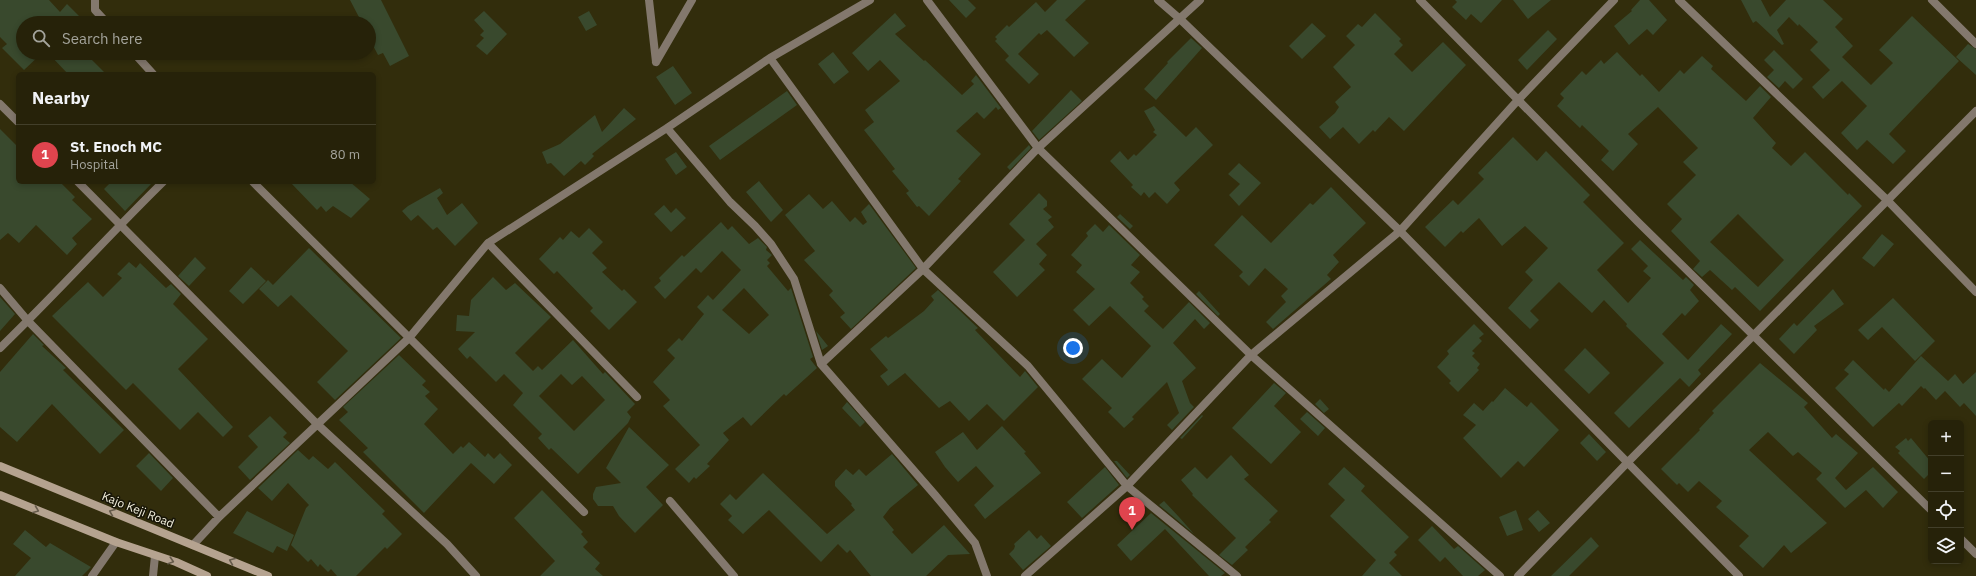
<!DOCTYPE html>
<html lang="en">
<head>
<meta charset="utf-8">
<style>
	body { margin:0; font-family:"IBM Plex Sans",sans-serif; background:#2e2a12; color:#f1f3f6 }
	.controls { position:absolute; right:12px; bottom:12px; display:grid; overflow:hidden; border-radius:6px; box-shadow:0 2px 6px #0003 }
	.controls button { width:36px; height:36px; display:grid; place-items:center; padding:0; border:0; border-bottom:1px solid #423f2a; background:#262209; color:#f1f3f6; font:20px sans-serif }
	.you { position:absolute; left:1073px; top:348px; width:14px; height:14px; margin:-10px; border:3px solid #fff; border-radius:50%; background:#1a73e8; box-shadow:0 0 0 6px #1a73e833 }
	.badge { display:grid; place-items:center; width:26px; height:26px; border-radius:50%; background:#90b8fd; color:#fff; font-size:13px; font-weight:700 }
	.pin { position:absolute; translate:-50% -33px; filter:drop-shadow(0 1px 2px #0008) }
	.pin::after { content:''; position:absolute; top:21px; width:14px; height:12px; background:inherit; clip-path:polygon(0 0,100% 0,50% 100%) }
	.list { margin:0; padding:0; list-style:none }
	h2 { display:flex; justify-content:space-between; align-items:center; height:52px; margin:0; padding:0 16px; font-size:17px }
	h2 small { font-size:13px; font-weight:400; color:#a4a49c }
	.list li { display:grid; grid-template-columns:26px 1fr auto; gap:12px; align-items:center; box-sizing:border-box; height:60px; padding:0 16px; border-top:1px solid #423f2a }
	.list b { display:block; font-size:15px; white-space:nowrap }
	.list p { margin:0; font-size:13px; white-space:nowrap; color:#a4a49c }
	.list em { font-size:13px; font-style:normal; color:#a4a49c }
	.icon { flex:none; width:22px; height:22px; fill:none; stroke:currentColor; stroke-width:2; stroke-linecap:round; stroke-linejoin:round }
	.map { position:relative; flex:none; width:1976px; height:576px; overflow:hidden }
	.search { position:absolute; background:#262209; box-shadow:0 2px 6px #0003; left:16px; top:16px; width:360px; height:44px; display:flex; align-items:center; gap:10px; box-sizing:border-box; padding:0 14px; border-radius:22px; color:#a4a49c; font-size:15px }
	.panel { position:absolute; background:#262209; box-shadow:0 2px 6px #0003; left:16px; top:72px; width:360px; height:112px; border-radius:6px }
	.map>svg:first-child { display:block }
	.building { fill:#39492d; fill-rule:evenodd }
	.lines { fill:none; stroke-linecap:round; stroke-linejoin:round }
	.street { stroke:#83786d; stroke-width:8 }
	.secondary { stroke:#b5a390; stroke-width:8 }
	.oneway { stroke:#665c4c }
	.labels { text-anchor:middle; stroke-width:3; stroke-linejoin:round; paint-order:stroke }
	.street-label { font-size:12px; fill:#f3f0dd; stroke:#171508 }
</style>
</head>
<body>
<div class="map">
<svg width="1976" height="576" viewBox="0 0 1976 576">
	<rect width="100%" height="100%" fill="#322d0c"/>
	<!-- building -->
	<path class="building" d="M0,0H49L60,12L67,4L86,23H23V53H42L24,70L2,48L7,44L0,37Z
		M350,0H381L409,56L390,66L383,53L378,55L369,38V23H362Z
		M949,0H968L976,8L966,18Z
		M1057,0H1086L1065,20L1089,43L1074,57L1047,30L1041,35L1039,33L1018,54L1039,74L1029,84L1005,60L1009,56L995,41L997,39L995,37L1007,25L1009,27L1036,2L1045,12Z
		M1455,0H1502L1481,23L1471,14L1466,20L1452,7L1457,2Z
		M1513,0H1551L1528,19Z
		M1640,0H1649L1667,20L1653,35L1647,29L1629,45L1614,26L1632,11L1631,10Z
		M1741,0H1761L1770,17L1786,0H1823L1843,19L1835,27L1853,46L1842,57L1871,85L1893,63L1879,50L1912,16L1959,61L1889,134L1906,151L1893,164L1867,140L1857,150L1841,133L1867,106L1842,81L1823,99L1812,87L1830,70L1810,50L1818,42L1799,24L1798,26L1789,17L1777,30L1784,44L1782,45L1756,21L1753,23Z
		M484,11L507,34L487,55L476,46L484,38L480,35L484,31L474,20Z
		M589,11L597,25L586,31L578,17Z
		M895,13L906,26L895,34L924,61L925,60L962,95L974,84L971,81L976,75L1001,108L998,110L996,107L984,119L977,112L956,131L981,154L958,179L961,181L929,216L919,206L917,207L906,193L909,191L892,171L895,169L864,130L874,122L865,110L900,81L880,60L868,71L852,53Z
		M1375,13L1401,39L1399,41L1403,45L1394,54L1412,72L1443,42L1466,65L1404,131L1389,117L1375,132L1373,130L1359,144L1343,127L1330,139L1319,127L1335,113L1339,107L1335,102L1351,87L1333,67L1355,45L1346,36L1358,24L1362,27Z
		M1312,23L1326,36L1302,59L1289,46Z
		M1548,30L1557,39L1527,70L1518,60Z
		M1191,38L1202,48L1156,100L1144,89L1168,63L1167,62Z
		M1968,44L1976,49V75L1956,57Z
		M1774,50L1803,79L1793,89L1785,81L1779,88L1767,77L1774,70L1764,60Z
		M833,52L849,72L834,84L818,64Z
		M1617,52L1640,76L1642,74L1659,92L1680,70L1684,74L1702,56L1713,66L1711,69L1746,101L1760,86L1771,97L1753,118L1776,143L1772,148L1791,166L1805,152L1848,195L1849,193L1862,206L1760,311L1735,287L1732,290L1710,270L1702,277L1693,269L1700,261L1671,231L1682,219L1667,204L1696,175L1683,162L1698,148L1658,107L1628,134L1638,144L1613,171L1601,160L1609,151L1582,125L1580,128L1557,106L1564,98L1560,94L1582,71L1586,75L1601,60L1604,64ZM1738,214L1784,260L1758,287L1710,242Z
		M48,53H85L106,74H68Z
		M673,66L692,93L675,105L656,77Z
		M1071,90L1082,101L1039,140L1032,131Z
		M787,91L797,105L720,160L709,146Z
		M1154,106L1186,137L1196,127L1213,145L1174,183L1180,190L1167,204L1155,192L1149,198L1144,192L1141,196L1131,187L1133,185L1110,161L1120,151L1128,160L1134,154L1136,156L1157,135L1153,132L1155,130L1144,111Z
		M624,108L636,119L592,154L594,156L585,165L581,161L564,176L551,163L547,164L542,152L560,144L595,115L602,132Z
		M0,129L18,147V182H60L75,197L72,200L92,219L72,238L77,244L67,255L36,225L19,243L8,233L0,240Z
		M1513,137L1537,161L1546,151L1590,195L1583,202L1624,243L1597,270L1628,303L1651,278L1643,271L1648,266L1631,249L1640,240L1683,280L1686,277L1694,285L1690,290L1699,301L1685,316L1682,313L1662,334L1688,360L1721,324L1732,334L1698,370L1701,374L1689,387L1680,378L1629,428L1614,413L1664,363L1626,326L1627,324L1604,300L1592,313L1559,282L1530,311L1539,320L1530,329L1508,308L1533,280L1525,272L1548,248L1525,226L1502,246L1479,218L1463,233L1461,231L1445,247L1425,227L1453,200L1458,205L1484,179L1478,173Z
		M1029,145L1031,148L1010,170L1007,167Z
		M676,152L687,167L676,175L665,159Z
		M1239,163L1261,183L1239,206L1229,195L1240,184L1228,174Z
		M759,181L783,210L771,222L746,192Z
		M111,182H153L125,211L104,189Z
		M290,182H350L370,199L351,218L333,206L326,212L321,206L317,210Z
		M1331,187L1366,223L1333,255L1339,262L1327,275L1331,279L1273,329L1266,322L1286,302L1281,296L1288,289L1265,268L1249,286L1239,276L1243,272L1214,245L1242,215L1271,243L1310,203L1313,205Z
		M440,188L443,193L437,198L447,215L462,203L478,223L455,246L437,227L433,230L418,215L411,221L402,211L408,206Z
		M1039,193L1047,201V206L1043,209L1052,217L1048,220L1054,227L1036,244L1047,255L1039,264L1045,270L1017,297L993,272L1025,240L1009,224Z
		M809,194L823,209L832,201L850,222L855,217L863,225L867,222L861,212L869,204L916,268L851,329L840,317L845,313L829,295L833,291L804,260L815,251L785,215Z
		M664,205L671,213L676,208L686,218L671,232L654,214Z
		M1120,214L1133,226L1130,229L1117,217Z
		M721,222L728,230L732,226L749,244L758,238L767,247L766,250L772,255L767,260L770,263L767,266L788,291L791,288L813,357L810,359L817,368L786,396L784,394L751,426L743,417L723,433L729,440L707,464L710,466L696,479L694,477L689,483L675,469L700,445L663,406L670,400L653,382L675,358L667,350L679,338L682,341L704,314L697,307L708,295L713,300L741,270L722,251L701,273L696,268L665,299L654,287L661,281L659,278L682,255L684,257ZM744,288L769,315L749,334L722,310Z
		M1095,224L1103,232L1109,225L1140,255L1131,265L1140,272L1130,283L1144,297L1142,299L1149,306L1144,311L1163,329L1189,302L1210,323L1204,329L1195,319L1173,343L1196,368L1182,381L1190,403L1194,407L1172,430L1167,425L1179,413L1167,382L1132,417L1134,419L1124,428L1108,412L1112,408L1082,379L1102,359L1122,378L1151,346L1110,306L1089,326L1073,310L1095,289L1076,272L1082,265L1071,255L1088,236L1086,233Z
		M589,228L603,242L592,253L607,268L602,272L622,291L624,289L637,302L609,330L590,311L593,308L557,271L554,274L539,259L560,237L563,240L571,231L579,238Z
		M1882,234L1894,244L1874,267L1862,258Z
		M309,248L401,338L335,400L317,382L348,351L291,295L278,307L259,289L268,280L273,285Z
		M195,257L206,268L189,286L178,276Z
		M129,262L136,268L140,263L166,288L171,284L181,294L173,304L208,339L178,369L233,427L223,437L198,412L180,430L133,383L126,390L52,316L88,282L103,297L122,278L117,274Z
		M251,267L266,281L243,304L229,291Z
		M493,277L506,290L515,283L551,317L515,353L533,371L538,366L542,370L573,340L603,374L605,372L635,404L627,412L631,417L628,423L578,474L551,448L549,450L538,438L542,434L513,405L523,393L504,374L496,382L470,356L467,359L458,349L475,332L456,331L457,315L469,316L471,300ZM561,374L572,385L582,376L605,400L574,431L539,396Z
		M1833,289L1844,304L1814,326L1817,330L1794,354L1779,339L1794,323L1797,326Z
		M938,290L978,328L975,330L1020,377L1025,371L1038,387L1004,421L987,404L969,421L950,401L939,408L905,373L888,386L880,376L888,370L870,349L886,336L888,338L924,311L934,300L931,296Z
		M1199,291L1220,314L1218,316L1196,294Z
		M0,297L15,314L0,331Z
		M1893,298L1935,341L1915,361L1882,327L1868,340L1858,330Z
		M1474,324L1484,334L1479,338L1482,341L1472,351L1475,353L1472,356L1480,364L1477,368L1479,370L1458,392L1449,383L1451,381L1437,367L1449,354L1447,351Z
		M816,331L828,346L822,350Z
		M33,334L44,345L42,346L66,368L63,370L124,430L100,454L52,404L17,442L0,427V372Z
		M1585,348L1610,373L1589,394L1564,370Z
		M399,355L426,381L422,385L430,392L425,396L438,409L424,424L453,454L461,446L463,448L469,442L485,457L488,453L494,459L500,453L512,465L494,484L471,463L424,513L363,452L368,448L339,420L348,412L343,407Z
		M1921,356L1948,381L1955,374L1963,384L1976,372V416L1964,403L1960,407L1945,391L1936,400L1925,388L1924,389L1921,386L1902,406L1899,403L1873,427L1835,388L1849,374L1844,370L1853,360L1884,390L1885,388L1889,392Z
		M1760,363L1808,403L1804,407L1832,438L1836,434L1858,453L1835,478L1846,490L1873,467L1898,492L1883,508L1866,490L1845,508L1816,479L1822,473L1798,452L1793,456L1768,432L1749,450L1827,523L1791,553L1784,545L1763,568L1739,546L1749,536L1716,507L1722,501L1699,481L1688,492L1679,483L1677,485L1661,469L1700,430L1699,429L1714,413L1712,411Z
		M1274,383L1286,393L1274,406L1301,432L1271,464L1232,428Z
		M1505,388L1527,407L1531,402L1559,430L1524,467L1518,461L1501,478L1463,438L1476,425L1463,415L1474,403L1483,411L1492,401L1493,402Z
		M1320,399L1329,409L1324,413L1315,404Z
		M847,402L865,422L860,427L842,408Z
		M1307,412L1325,428L1318,436L1300,419Z
		M1202,415L1203,416L1182,439L1180,438Z
		M270,416L287,433L283,437L290,443L250,480L238,467L258,447L248,436Z
		M1002,426L1026,452L1024,453L1041,473L985,519L974,505L994,486L976,466L958,482L945,467L935,452L963,432L977,450Z
		M629,427L669,465L646,487L663,505L635,533L619,516L613,506H598L593,499V494L596,487L621,483L606,468Z
		M1589,434L1606,452L1597,461L1580,443Z
		M1906,438L1908,441L1911,438L1931,462V472L1924,479L1898,453L1900,451L1895,447Z
		M298,450L309,460L313,456L328,469L335,462L385,511L382,514L402,534L387,549L385,547L356,576H337L331,569L328,572L320,564L318,567L311,559L308,562L291,545L306,508L309,505L288,483L272,501L258,488Z
		M149,453L173,478L161,491L136,466Z
		M892,454L918,485L890,508L883,517L894,530L892,532L912,554L944,525L970,554L948,555L926,576H871L850,550L847,553L838,544L821,562L769,510L743,534L728,520L732,516L720,504L730,494L736,500L763,473L827,534L855,510L851,505L852,504L835,486V481L846,469L853,475L859,469L866,476Z
		M1231,455L1249,475L1244,479L1278,511L1269,520L1271,522L1245,547L1248,550L1232,565L1219,555L1236,538L1192,495L1193,494L1181,480L1195,467L1207,479Z
		M1114,461H1117L1130,475L1127,478Z
		M1105,467L1119,485L1082,518L1067,502Z
		M1344,467L1365,486L1361,491L1409,537L1394,552L1397,555L1389,563L1402,576H1362L1376,560L1330,516L1345,500L1328,484Z
		M542,490L583,532L581,534L588,542L583,547L600,563L595,569L603,576H540L555,561L514,518Z
		M1164,501L1179,517L1194,534L1159,505Z
		M1516,510L1523,530L1507,536L1499,517Z
		M1538,510L1550,523L1539,532L1528,519Z
		M247,511L294,535L287,551L277,546L273,553L233,533Z
		M1151,513L1225,573L1221,576H1209L1165,529L1131,561L1117,545Z
		M1432,526L1454,549L1458,546L1485,570L1478,576H1463L1445,557L1440,562L1418,540Z
		M25,530L46,547L50,543L91,567L82,576H15L31,558L13,544Z
		M1029,530L1037,539L1041,535L1051,546L1023,570L1009,554L1014,549L1015,546L1014,544Z
		M1591,537L1599,546L1569,576H1551Z"/>
	<g class="lines">
		<!-- street -->
		<path class="street" d="M95,0V10L107,23
			M649,0L656,62
			M927,0L1038,148L1251,355L1500,576
			M1158,0L1180,19L1400,231L1739,576
			M1420,0L1638,222L1931,510
			M1679,0L1888,201L1976,292
			M1932,0L1976,44
			M134,53L153,74
			M770,58L923,269L1028,366L1127,486L1237,576
			M656,62L692,0
			M0,104L18,122
			M667,128L730,202L755,226L771,244L794,279L821,364L935,495L975,543L987,576
			M78,182L317,424L447,544L476,576
			M253,182L584,512
			M488,243L637,397
			M0,288L28,321L219,517
			M0,348C56,294 108,236 163,182
			M821,364L923,269L1038,148L1200,0
			M670,501L734,576
			M1961,539L1976,554
			M193,545L219,517L409,338L488,243L667,128L770,58L870,0
			M92,576L116,542
			M153,576L155,556
			M1025,576L1127,486L1251,355L1400,231L1518,100L1614,0
			M1518,576L1627,463L1976,111"/>
		<!-- secondary -->
		<path class="secondary" d="M0,466L268,576
			M0,495L116,542L176,562L207,576"/>
	</g>
	<!-- one-way arrows -->
	<defs><path id="oneway-chevron" d="M-2-3.5L2.5 0L-2 3.5" fill="none" stroke-width="1.6" stroke-linecap="round" stroke-linejoin="round"/></defs>
	<g class="oneway">
		<use href="#oneway-chevron" transform="translate(36 510) rotate(22)"/>
		<use href="#oneway-chevron" transform="translate(112 512) rotate(-158)"/>
		<use href="#oneway-chevron" transform="translate(171 561) rotate(18)"/>
		<use href="#oneway-chevron" transform="translate(232 561) rotate(-158)"/>
	</g>
	<g class="labels">
		<!-- street labels -->
		<g class="street-label">
			<text transform="translate(138 510) rotate(22)" y="4">Kajo Keji Road</text>
		</g>
	</g>
</svg>
<div class="controls">
<button>+</button>
<button>−</button>
<button><svg class="icon" aria-label="locate" viewBox="0 0 24 24"><circle cx="12" cy="12" r="6"/><path d="M12 2v4M12 18v4M2 12h4M18 12h4"/></svg></button>
<button><svg class="icon" aria-label="layers" viewBox="0 0 24 24"><path d="M12 4l9 5-9 5-9-5zM3 14l9 5 9-5"/></svg></button>
</div>
<div class="you"></div>
<div class="pin badge" style="left:1132px;top:530px;background:#e0444e">1</div>
<div class="search"><svg class="icon" aria-label="search" viewBox="0 0 24 24"><circle cx="10" cy="10" r="6"/><path d="M15 15l6 6"/></svg>Search here</div>
<section class="panel">
<h2>Nearby<small></small></h2>
<ul class="list">
<li><span class="badge" style="background:#e0444e">1</span><div><b>St. Enoch MC</b><p>Hospital</p></div><em>80 m</em></li>
</ul>
</section>
</div>
</body>
</html>
